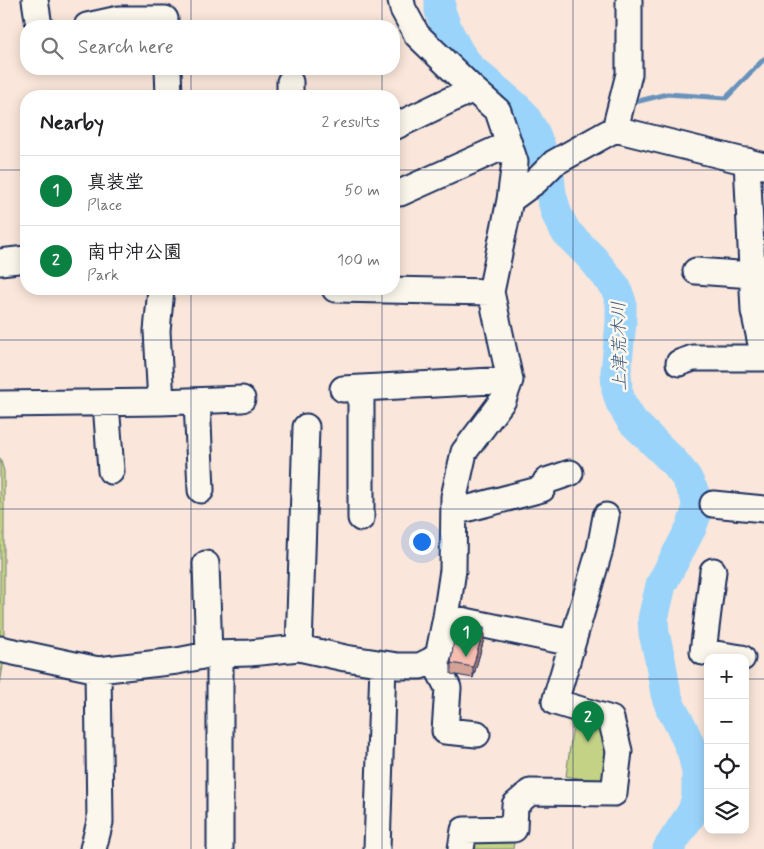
<!DOCTYPE html>
<html lang="en">
<head>
<meta charset="utf-8">
<style>
	body { margin:0; font-family:Mynerve,"Klee One",sans-serif; background:#f6f6f6; color:#202124 }
	.controls { position:absolute; right:15px; bottom:15px; display:grid; overflow:hidden; border-radius:10px; box-shadow:0 2px 12px #0003 }
	.controls button { width:45px; height:45px; display:grid; place-items:center; padding:0; border:0; border-bottom:1px solid #e0e0e0; background:#fff; color:#202124; font:25px sans-serif }
	.you { position:absolute; left:421px; top:541px; width:18px; height:18px; margin:-12px; border:4px solid #fff; border-radius:50%; background:#1a73e8; box-shadow:0 0 0 8px #1a73e833 }
	.badge { display:grid; place-items:center; width:32px; height:32px; border-radius:50%; background:#0b8043; color:#fff; font-size:16px; font-weight:700 }
	.pin { position:absolute; translate:-50% -41px; filter:drop-shadow(0 1px 2px #0008) }
	.pin::after { content:''; position:absolute; top:26px; width:18px; height:15px; background:inherit; clip-path:polygon(0 0,100% 0,50% 100%) }
	.list { margin:0; padding:0; list-style:none }
	h2 { display:flex; justify-content:space-between; align-items:center; height:65px; margin:0; padding:0 20px; font-size:21px }
	h2 small { font-size:16px; font-weight:400; color:#757577 }
	.list li { display:grid; grid-template-columns:32px 1fr auto; gap:15px; align-items:center; box-sizing:border-box; height:70px; padding:0 20px; border-top:1px solid #e0e0e0 }
	.list b { display:block; font-size:19px; white-space:nowrap }
	.list p { margin:0; font-size:16px; white-space:nowrap; color:#757577 }
	.list em { font-size:16px; font-style:normal; color:#757577 }
	.icon { flex:none; width:28px; height:28px; fill:none; stroke:currentColor; stroke-width:2; stroke-linecap:round; stroke-linejoin:round }
	.map { position:relative; flex:none; width:764px; height:849px; overflow:hidden }
	.search { position:absolute; background:#fff; box-shadow:0 2px 12px #0003; left:20px; top:20px; width:380px; height:55px; display:flex; align-items:center; gap:12px; box-sizing:border-box; padding:0 18px; border-radius:20px; color:#757577; font-size:19px }
	.panel { position:absolute; background:#fff; box-shadow:0 2px 12px #0003; left:20px; top:90px; width:380px; height:205px; border-radius:20px }
	.map>svg:first-child { display:block }
	.green { fill:#c4d286; stroke:#708072 }
	.lines { fill:none; stroke-linecap:round; stroke-linejoin:round }
	.stream { stroke:#6892bc; stroke-width:5 }
	.river { stroke:#9bd4fb; stroke-width:31 }
	.minor-casing { stroke:#1b2f5e; stroke-width:29 }
	.minor { stroke:#fbf7ec; stroke-width:25 }
	.wall { fill:#d4a398; stroke:#1b2f5e }
	.shaded-wall { fill:#ad847c; stroke:#1b2f5e }
	.building { fill:#f7bdb1; stroke:#1b2f5e }
	.grid { fill:none; stroke:#1b2f5e; stroke-width:1; stroke-opacity:0.55 }
	.labels { text-anchor:middle; stroke-width:5; stroke-linejoin:round; paint-order:stroke }
	.water-label { font-size:18px; font-style:italic; fill:#3b5885; stroke:#fbf7ec }
</style>
</head>
<body>
<div class="map">
<svg width="764" height="849" viewBox="0 0 764 849">
	<rect width="100%" height="100%" fill="#fae6da"/>
	<filter id="ink" filterUnits="userSpaceOnUse"><feTurbulence type="fractalNoise" baseFrequency=".02" numOctaves="2"/><feDisplacementMap in="SourceGraphic" scale="10" xChannelSelector="R" yChannelSelector="G"/><feConvolveMatrix kernelMatrix="1 2 1 2 8 2 1 2 1" color-interpolation-filters="sRGB"/></filter>
	<g filter="url(#ink)">
		<!-- green -->
		<path class="green" d="M0,458L4,471V660L0,684Z
			M573,725L604,729L608,756L603,782L566,776Z
			M473,841L514,842L513,849H471Z"/>
		<g class="lines">
			<!-- stream -->
			<path class="stream" d="M630,105L635,102L667,94L726,98L764,59"/>
			<!-- river -->
			<path class="river" d="M440,0V11L448,32L459,53L470,68L515,106L523,114L535,134L548,168L551,194L557,215L566,232L593,259L616,288L621,302V322L616,372L617,390L621,403L632,421L673,461L686,477L696,497L697,511L691,528L661,585L653,619L654,633L660,659L666,694L671,708L682,728L693,753L697,772V796L693,811L668,849"/>
			<defs>
				<path id="minor" d="M35,0L39,26
					M401,0L403,9L417,35L473,89L498,111L515,162L510,200
					M87,26L119,19H165V26
					M168,69L169,96
					M290,82V96
					M394,127L473,89
					M615,129L629,74V0
					M747,161L754,311L764,358
					M400,193L509,144
					M0,262L26,259
					M696,271L752,275
					M335,289L491,292
					M679,363L693,358H764
					M343,389L510,380
					M197,401L201,490
					M161,402L242,399
					M106,403L111,471
					M0,404L161,402L157,331L161,289
					M713,504L764,509
					M454,512L542,489L546,481L570,473
					M361,518V388
					M206,564L209,655
					M713,571L703,652L742,658
					M446,617L572,643
					M299,648L306,427
					M0,649L98,670L177,661L213,654L250,653L299,648L345,658L398,666H420L438,657L446,617L453,570L454,497L464,452L503,400L510,380L491,292L510,200L536,181L554,163L615,129L764,166
					M433,659L448,688L445,731L477,734
					M93,849L100,822L98,670
					M220,849V654
					M377,849L383,664
					M461,849L464,830L514,829L515,805L530,792L614,793L619,751L611,719L555,702L600,549L606,516"/>
			</defs>
			<!-- minor casing -->
			<use href="#minor" class="minor-casing"/>
			<!-- minor -->
			<use href="#minor" class="minor"/>
		</g>
		<!-- wall -->
		<path class="wall" d="M484,639L473,678L451,674V663Z"/>
		<!-- shaded-wall -->
		<path class="shaded-wall" d="M484,628V639L473,678V667Z"/>
		<!-- building -->
		<path class="building" d="M456,622L484,628L473,667L451,663Z"/>
	</g>
	<!-- grid -->
	<path class="grid" d="M191,0V26M382,0V26M573,0V849M191,69V96M382,69V96M0,170H26M394,170H764M191,289V849M382,289V849M0,340H764M0,509H764M0,679H708M745,679H764"/>
	<g class="labels">
		<!-- water labels -->
		<g class="water-label">
			<text transform="translate(619 346) rotate(-91)" y="6">上津荒木川</text>
		</g>
	</g>
</svg>
<div class="controls">
<button>+</button>
<button>−</button>
<button><svg class="icon" aria-label="locate" viewBox="0 0 24 24"><circle cx="12" cy="12" r="6"/><path d="M12 2v4M12 18v4M2 12h4M18 12h4"/></svg></button>
<button><svg class="icon" aria-label="layers" viewBox="0 0 24 24"><path d="M12 4l9 5-9 5-9-5zM3 14l9 5 9-5"/></svg></button>
</div>
<div class="you"></div>
<div class="pin badge" style="left:466px;top:657px">1</div>
<div class="pin badge" style="left:588px;top:742px">2</div>
<div class="search"><svg class="icon" aria-label="search" viewBox="0 0 24 24"><circle cx="10" cy="10" r="6"/><path d="M15 15l6 6"/></svg>Search here</div>
<section class="panel">
<h2>Nearby<small>2 results</small></h2>
<ul class="list">
<li><span class="badge">1</span><div><b>真装堂</b><p>Place</p></div><em>50 m</em></li>
<li><span class="badge">2</span><div><b>南中沖公園</b><p>Park</p></div><em>100 m</em></li>
</ul>
</section>
</div>
</body>
</html>
